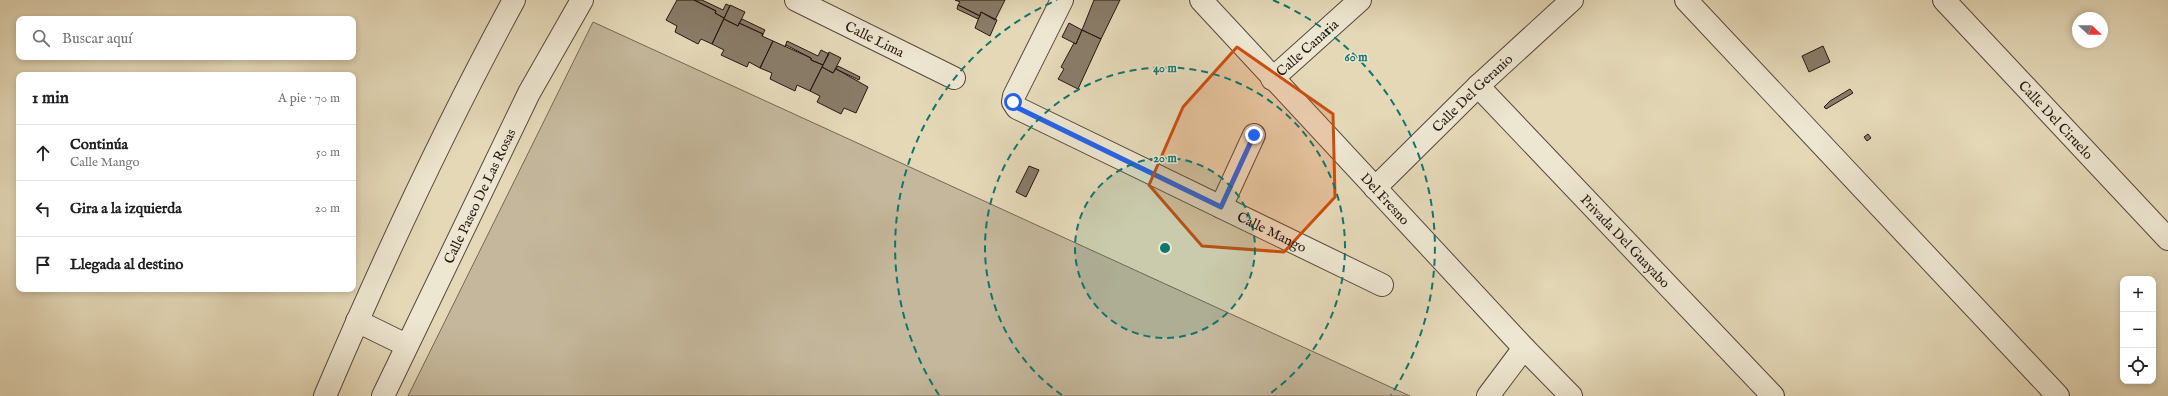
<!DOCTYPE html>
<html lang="es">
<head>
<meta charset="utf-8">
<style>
	body { margin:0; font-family:"IM FELL English",serif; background:#f2f2f2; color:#202124 }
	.controls { position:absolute; right:12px; bottom:12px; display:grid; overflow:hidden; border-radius:8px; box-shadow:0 2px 6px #0003 }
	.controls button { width:36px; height:36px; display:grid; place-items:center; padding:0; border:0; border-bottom:1px solid #e0e0e0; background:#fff; color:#202124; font:20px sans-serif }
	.compass { position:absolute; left:2072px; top:12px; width:36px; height:36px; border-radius:50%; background:#fff; box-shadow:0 2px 6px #0003; rotate:112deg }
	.stop { position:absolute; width:12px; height:12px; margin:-9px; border:3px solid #2563eb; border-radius:50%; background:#fff }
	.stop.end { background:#2563eb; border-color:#fff; box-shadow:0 1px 4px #0008 }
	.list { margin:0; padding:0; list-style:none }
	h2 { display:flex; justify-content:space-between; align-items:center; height:52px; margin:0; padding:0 16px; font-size:17px }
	h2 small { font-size:13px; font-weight:400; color:#757577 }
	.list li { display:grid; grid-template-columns:26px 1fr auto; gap:12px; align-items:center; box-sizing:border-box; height:56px; padding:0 16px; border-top:1px solid #e0e0e0 }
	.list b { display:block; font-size:15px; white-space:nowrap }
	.list p { margin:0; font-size:13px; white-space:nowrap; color:#757577 }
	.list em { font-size:13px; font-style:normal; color:#757577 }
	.icon { flex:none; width:22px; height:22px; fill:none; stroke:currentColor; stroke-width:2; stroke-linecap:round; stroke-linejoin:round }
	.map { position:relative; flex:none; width:2168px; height:396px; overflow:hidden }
	.search { position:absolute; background:#fff; box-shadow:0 2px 6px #0003; left:16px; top:16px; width:340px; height:44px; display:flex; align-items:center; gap:10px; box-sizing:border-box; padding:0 14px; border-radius:8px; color:#757577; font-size:15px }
	.panel { position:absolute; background:#fff; box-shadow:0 2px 6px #0003; left:16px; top:72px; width:340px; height:220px; border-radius:8px }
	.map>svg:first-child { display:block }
	.grass { fill:#c4b79b; stroke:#756856 }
	.building { fill:#897c68; stroke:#261812 }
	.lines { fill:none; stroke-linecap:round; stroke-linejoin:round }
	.minor-casing { stroke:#56483b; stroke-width:24 }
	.minor { stroke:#ede6d0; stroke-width:22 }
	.route { stroke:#2563eb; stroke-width:5 }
	.marked { fill:#cb4f0d; fill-opacity:0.2; stroke:#cb4f0d; stroke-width:3; stroke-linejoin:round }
	.ring { fill:none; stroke:#0f766e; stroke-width:2; stroke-dasharray:7 5 }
	.labels { text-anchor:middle; stroke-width:3; stroke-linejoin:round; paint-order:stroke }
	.street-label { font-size:14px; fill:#261812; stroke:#ede6d0 }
	.centre { fill:#0f766e; stroke:#ede6d0; stroke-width:2 }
	.ring-label { font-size:12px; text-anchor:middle; font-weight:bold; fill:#0f766e; stroke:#ede6d0; stroke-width:3; stroke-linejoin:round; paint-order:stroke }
</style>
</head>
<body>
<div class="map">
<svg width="2168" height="396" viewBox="0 0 2168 396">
	<rect width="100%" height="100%" fill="#e4d8b7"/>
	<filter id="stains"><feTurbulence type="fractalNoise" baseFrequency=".005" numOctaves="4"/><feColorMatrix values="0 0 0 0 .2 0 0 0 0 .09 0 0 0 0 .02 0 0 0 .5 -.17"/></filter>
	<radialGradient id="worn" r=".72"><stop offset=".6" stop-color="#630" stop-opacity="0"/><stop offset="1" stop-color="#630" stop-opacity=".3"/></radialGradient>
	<!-- grass -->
	<path class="grass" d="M593,22L1410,396H408Z"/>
	<!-- building -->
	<path class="building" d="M677,0H694L716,11L715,13L724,18L712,44L701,39L698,44L675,32L677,26L666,20Z
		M694,0H702L723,10L726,4L730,6L724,18L715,13L716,11Z
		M955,0H1005L995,20L981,12L980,16L958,5L960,2Z
		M1094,0H1120L1101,39L1082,30Z
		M730,5L745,12L738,26L724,19Z
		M958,5L980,16L978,19L957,9Z
		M981,12L997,20L990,36L975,28Z
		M724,19L738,26L739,23L763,34L762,36L773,41L760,68L749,62L747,67L721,55L724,50L712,44Z
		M742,19L765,30L762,36L763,34L739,23Z
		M1069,23L1082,30L1076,44L1062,37Z
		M1082,30L1101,39L1078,89L1058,79L1064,69L1061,67L1074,43L1076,44Z
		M773,41L811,58V60L823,65L810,91L797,85L795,91L770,79L772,73L760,68Z
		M787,41L818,56L821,50L829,54L823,65L811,60V58L786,45L785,47Z
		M1823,46L1830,62L1809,72L1802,56Z
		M829,52L841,58L833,73L822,67Z
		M838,66L860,77L859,80L836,69Z
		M822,67L833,73L836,69L868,87L856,113L844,108L841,114L817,102L820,96L810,91Z
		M1850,89L1853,93L1826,109L1824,107L1830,101Z
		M1868,134L1871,138L1867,141L1864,137Z
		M1029,166L1039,170L1026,197L1016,192Z"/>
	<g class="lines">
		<defs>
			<g id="minor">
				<path id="s1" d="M796,0L954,78"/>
				<path id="s2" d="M1062,0L1014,96L1013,102L1017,108L1382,285"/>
				<path id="s3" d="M1201,0L1524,348L1571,396"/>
				<path d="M1686,0L2058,396"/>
				<path id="s4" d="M1944,0L2168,239"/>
				<path id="s5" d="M1272,79L1360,0"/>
				<path id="s6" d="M1478,86L1773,396"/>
				<path id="s7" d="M1375,188L1478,86L1572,0"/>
				<path d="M1221,207L1254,135"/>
				<path d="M357,321L406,345"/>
				<path d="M325,396C382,262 445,127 514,0"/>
				<path id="s8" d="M383,396L529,93L582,0"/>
				<path d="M1488,396L1524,348"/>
			</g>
		</defs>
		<!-- minor casing -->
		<use href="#minor" class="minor-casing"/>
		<!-- minor -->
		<use href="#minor" class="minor"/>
	</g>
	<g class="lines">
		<!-- route -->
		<path class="route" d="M1013,102L1018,108L1221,207L1254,135"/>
	</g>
	<!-- marked area -->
	<path class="marked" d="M1237,47L1333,114L1335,197L1284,252L1202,246L1149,185L1183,107Z"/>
	<!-- distance rings -->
	<circle cx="1165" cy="248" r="90" fill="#0f766e" fill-opacity=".12"/>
	<g class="ring">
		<circle cx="1165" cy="248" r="90"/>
		<path d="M1062 395A180 180 0 1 1 1268 395"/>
		<path d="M939 395A270 270 0 0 1 1057 0M1273 0A270 270 0 0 1 1391 395"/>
	</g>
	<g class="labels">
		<!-- street labels -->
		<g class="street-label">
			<text dy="5" stroke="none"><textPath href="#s1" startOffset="88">Calle Lima</textPath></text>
			<text dy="5" stroke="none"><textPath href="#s5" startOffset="47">Calle Canaria</textPath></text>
			<text dy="5" stroke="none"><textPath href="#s7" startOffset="136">Calle Del Geranio</textPath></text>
			<text dy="5" stroke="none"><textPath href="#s4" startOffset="164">Calle Del Ciruelo</textPath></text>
			<text dy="5" stroke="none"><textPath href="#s8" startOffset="222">Calle Paseo De Las Rosas</textPath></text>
			<text dy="5" stroke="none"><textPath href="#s3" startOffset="271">Del Fresno</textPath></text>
			<text dy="5" stroke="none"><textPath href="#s2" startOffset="404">Calle Mango</textPath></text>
			<text dy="5" stroke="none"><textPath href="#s6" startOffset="214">Privada Del Guayabo</textPath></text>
		</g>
	</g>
	<circle cx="1165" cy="248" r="6" class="centre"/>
	<g class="ring-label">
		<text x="1356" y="61">60 m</text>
		<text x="1165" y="72">40 m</text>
		<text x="1165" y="162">20 m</text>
	</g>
	<rect width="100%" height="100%" filter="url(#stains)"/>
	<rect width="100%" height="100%" fill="url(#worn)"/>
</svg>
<div class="controls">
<button>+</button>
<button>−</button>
<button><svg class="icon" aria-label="locate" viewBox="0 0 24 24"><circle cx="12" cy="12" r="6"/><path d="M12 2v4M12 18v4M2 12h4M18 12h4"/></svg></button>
</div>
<svg class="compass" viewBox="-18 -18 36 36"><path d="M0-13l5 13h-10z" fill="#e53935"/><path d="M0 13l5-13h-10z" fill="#757577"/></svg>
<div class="stop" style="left:1013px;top:102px"></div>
<div class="stop end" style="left:1254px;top:135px"></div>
<div class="search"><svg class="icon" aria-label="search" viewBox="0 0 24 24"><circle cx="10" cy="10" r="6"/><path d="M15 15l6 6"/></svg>Buscar aquí</div>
<section class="panel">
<h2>1 min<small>A pie · 70 m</small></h2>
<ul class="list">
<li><svg class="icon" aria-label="ahead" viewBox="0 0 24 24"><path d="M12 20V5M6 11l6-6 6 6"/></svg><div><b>Continúa</b><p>Calle Mango</p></div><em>50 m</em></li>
<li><svg class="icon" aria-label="left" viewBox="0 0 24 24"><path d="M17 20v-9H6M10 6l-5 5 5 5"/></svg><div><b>Gira a la izquierda</b></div><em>20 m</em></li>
<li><svg class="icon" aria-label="arrive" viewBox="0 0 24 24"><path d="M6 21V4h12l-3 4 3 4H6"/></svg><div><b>Llegada al destino</b></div></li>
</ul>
</section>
</div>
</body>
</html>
